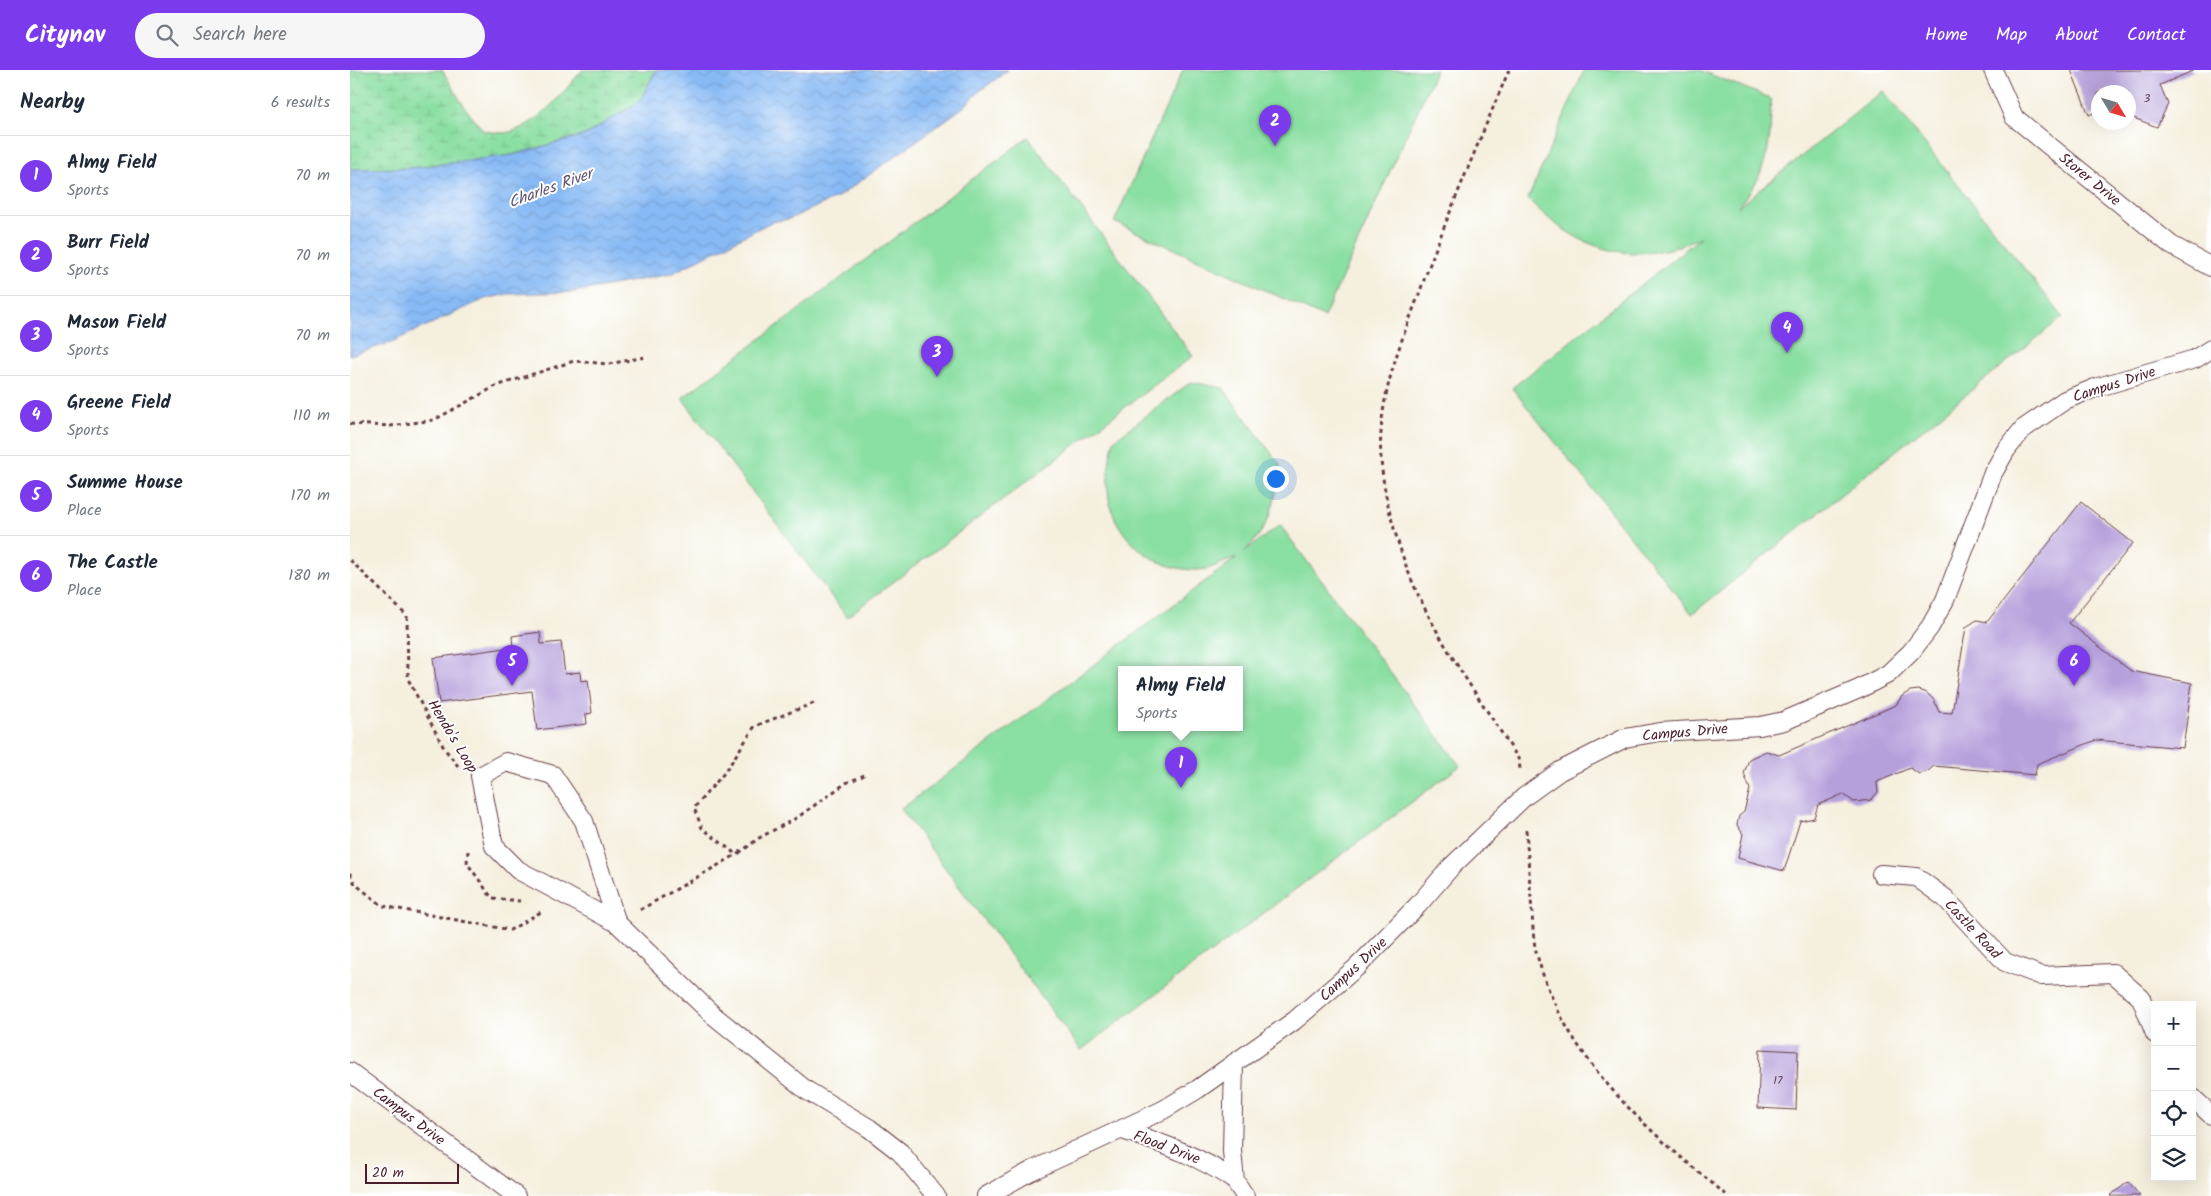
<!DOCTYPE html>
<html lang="en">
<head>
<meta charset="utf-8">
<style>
	body { margin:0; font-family:Kalam,sans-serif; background:#f6f6f7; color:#1f2937 }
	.controls { position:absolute; right:15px; bottom:15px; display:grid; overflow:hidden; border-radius:0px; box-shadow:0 5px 20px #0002 }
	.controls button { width:45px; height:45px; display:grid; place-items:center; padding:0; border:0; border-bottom:1px solid #e0e1e3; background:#fff; color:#1f2937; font:25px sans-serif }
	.compass { position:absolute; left:1741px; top:15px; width:45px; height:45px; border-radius:50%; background:#fff; box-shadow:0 5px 20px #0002; rotate:128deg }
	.scale { position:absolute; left:15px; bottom:12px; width:94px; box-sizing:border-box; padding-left:5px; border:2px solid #4a1f2b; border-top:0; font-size:14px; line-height:18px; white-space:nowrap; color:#4a1f2b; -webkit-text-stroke:4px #fff; paint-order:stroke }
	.you { position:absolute; left:925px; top:408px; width:18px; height:18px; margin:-12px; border:4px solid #fff; border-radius:50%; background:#1a73e8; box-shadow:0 0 0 8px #1a73e833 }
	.badge { display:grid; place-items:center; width:32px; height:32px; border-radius:50%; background:#7c3aed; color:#fff; font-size:16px; font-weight:700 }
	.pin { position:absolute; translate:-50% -41px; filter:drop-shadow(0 1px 2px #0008) }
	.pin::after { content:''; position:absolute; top:26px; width:18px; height:15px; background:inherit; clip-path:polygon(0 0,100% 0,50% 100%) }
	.popup { position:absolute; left:768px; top:596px; width:125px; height:65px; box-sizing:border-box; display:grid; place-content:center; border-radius:0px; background:#fff; filter:drop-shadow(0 1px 4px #0005); font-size:16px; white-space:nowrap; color:#747a83 }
	.popup b { font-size:19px; color:#1f2937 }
	.popup::after { content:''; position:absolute; left:50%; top:100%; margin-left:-10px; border:10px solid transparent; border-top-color:#fff }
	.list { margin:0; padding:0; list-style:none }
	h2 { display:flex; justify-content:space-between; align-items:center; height:65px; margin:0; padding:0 20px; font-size:21px }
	h2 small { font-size:16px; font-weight:400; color:#747a83 }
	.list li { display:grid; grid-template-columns:32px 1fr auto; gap:15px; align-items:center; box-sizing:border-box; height:80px; padding:0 20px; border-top:1px solid #e0e1e3 }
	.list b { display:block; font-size:19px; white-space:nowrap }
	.list p { margin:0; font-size:16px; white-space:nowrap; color:#747a83 }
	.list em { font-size:16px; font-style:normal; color:#747a83 }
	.icon { flex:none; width:28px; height:28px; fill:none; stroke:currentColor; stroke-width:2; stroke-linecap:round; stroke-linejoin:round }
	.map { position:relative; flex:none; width:1861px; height:1126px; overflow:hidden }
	header { display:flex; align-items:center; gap:30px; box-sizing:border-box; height:70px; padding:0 25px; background:#7c3aed; color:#fff }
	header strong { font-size:24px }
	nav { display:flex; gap:28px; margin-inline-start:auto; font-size:18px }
	.search { width:350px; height:45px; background:#f6f6f7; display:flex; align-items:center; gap:12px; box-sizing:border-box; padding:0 18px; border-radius:28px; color:#747a83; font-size:19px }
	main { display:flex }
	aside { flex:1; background:#fff }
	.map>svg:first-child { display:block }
	.wetland { fill:url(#wetland-marsh); stroke:#6a7f66 }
	.pitch { fill:#8adfa2; stroke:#6a7f66; fill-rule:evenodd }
	.water { fill:url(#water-waves); stroke:#686c90 }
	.building { fill:#b6a0dc }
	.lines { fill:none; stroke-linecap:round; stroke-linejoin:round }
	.lane-casing { stroke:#643e46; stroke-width:20 }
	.path { stroke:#643e46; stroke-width:3; stroke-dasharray:4 4; stroke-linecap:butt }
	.lane { stroke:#fff; stroke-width:18 }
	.labels { text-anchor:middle; stroke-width:4; stroke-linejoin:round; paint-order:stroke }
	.number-label { font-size:12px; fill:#653f57 }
	.street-label { font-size:15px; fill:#4a1f2b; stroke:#fff }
	.water-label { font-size:16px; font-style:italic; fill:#5f5572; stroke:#fff }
</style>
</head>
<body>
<header>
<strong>Citynav</strong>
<div class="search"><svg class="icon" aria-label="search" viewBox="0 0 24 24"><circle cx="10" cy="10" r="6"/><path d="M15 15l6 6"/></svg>Search here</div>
<nav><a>Home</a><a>Map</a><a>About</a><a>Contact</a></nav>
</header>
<main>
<aside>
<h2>Nearby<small>6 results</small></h2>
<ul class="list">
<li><span class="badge">1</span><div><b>Almy Field</b><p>Sports</p></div><em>70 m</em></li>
<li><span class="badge">2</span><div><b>Burr Field</b><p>Sports</p></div><em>70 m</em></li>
<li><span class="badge">3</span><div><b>Mason Field</b><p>Sports</p></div><em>70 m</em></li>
<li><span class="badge">4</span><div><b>Greene Field</b><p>Sports</p></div><em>110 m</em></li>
<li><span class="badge">5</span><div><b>Summe House</b><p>Place</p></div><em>170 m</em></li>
<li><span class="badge">6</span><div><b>The Castle</b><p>Place</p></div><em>180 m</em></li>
</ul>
</aside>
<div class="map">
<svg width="1861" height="1126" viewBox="0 0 1861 1126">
	<defs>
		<pattern id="wetland-marsh" width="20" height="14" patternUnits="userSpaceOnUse" patternTransform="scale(1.25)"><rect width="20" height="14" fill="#8adfa2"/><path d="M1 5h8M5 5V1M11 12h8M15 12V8" fill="none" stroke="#79bf8c"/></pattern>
		<pattern id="water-waves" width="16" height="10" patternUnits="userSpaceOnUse" patternTransform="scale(1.25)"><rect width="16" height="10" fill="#87baf5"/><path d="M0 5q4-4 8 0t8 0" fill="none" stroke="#769fd2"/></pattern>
	</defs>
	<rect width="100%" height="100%" fill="#fff"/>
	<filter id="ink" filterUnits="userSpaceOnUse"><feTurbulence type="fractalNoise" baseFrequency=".02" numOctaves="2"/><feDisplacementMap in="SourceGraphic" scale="10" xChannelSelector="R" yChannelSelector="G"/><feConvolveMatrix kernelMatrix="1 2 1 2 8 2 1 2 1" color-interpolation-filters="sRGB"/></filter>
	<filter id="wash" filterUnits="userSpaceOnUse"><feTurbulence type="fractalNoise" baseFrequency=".0096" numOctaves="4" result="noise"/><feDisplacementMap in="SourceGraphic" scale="20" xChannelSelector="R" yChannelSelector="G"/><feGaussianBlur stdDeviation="1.12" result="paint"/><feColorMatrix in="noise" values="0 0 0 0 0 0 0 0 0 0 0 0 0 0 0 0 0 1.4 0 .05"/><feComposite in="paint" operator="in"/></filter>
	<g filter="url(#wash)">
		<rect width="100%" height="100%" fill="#f5efde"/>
		<!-- wetland -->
		<path class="wetland" d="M0,0H92L115,38L134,61C140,61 147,63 154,63C184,60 214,22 232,0H306L290,32L235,65L162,85L61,98L0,99Z"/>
		<!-- pitch -->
		<path class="pitch" d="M833,0H1086L974,247L764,152Z
			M1234,0H1349L1420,28C1422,57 1420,87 1406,112C1401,121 1393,130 1388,137L1533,21L1713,247L1342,544L1162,318L1351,167C1342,170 1331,176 1319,179C1263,193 1216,169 1178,129Z
			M678,67L843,286L497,547L332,328Z
			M841,312L873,318L930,395C925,433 922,455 894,482L930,455L1110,696L731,980L551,739L886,488C874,491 862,500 847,500C806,501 765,469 759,428C756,408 759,390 764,370ZM772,599H890V657H772Z"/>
		<!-- water -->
		<path class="water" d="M306,0H658L631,20L615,36L488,127L439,149L421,152L321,204L224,222L158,224L135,229L37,274L0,285V99L61,98L162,85L235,65L289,32Z"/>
		<g id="blocks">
			<!-- building -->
			<path class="building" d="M1721,0H1845L1810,15L1818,34L1807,57L1781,47L1778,22H1748V41L1739,45Z
				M1731,432L1783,473L1719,553L1781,601L1842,613L1833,678L1746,670L1687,694L1685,705L1584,696L1578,701L1569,704L1560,698L1527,712L1528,722L1521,730L1504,732L1493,724L1468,735L1464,748L1450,751L1434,801L1388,788L1393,764L1387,755L1389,746L1394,742L1400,719L1394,704L1399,689L1416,681L1429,685L1546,635L1552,626L1560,621L1569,620L1577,623L1584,630L1589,642L1602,643L1616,557L1627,550L1637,552Z
				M190,562L191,574L211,572L215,604L230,602L231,611L238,610L242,643L236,644L237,654L187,660L182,621L89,633L83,588L163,577L162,566Z
				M1410,979L1448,981L1446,1040L1408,1038Z
				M1778,1112L1790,1126H1760Z"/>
		</g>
	</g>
	<g filter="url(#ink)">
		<use href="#blocks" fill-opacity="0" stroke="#643e46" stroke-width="1"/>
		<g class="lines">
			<defs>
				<path id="lane" d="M1643,0L1664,47L1821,175L1861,197
					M1531,804L1566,807L1595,828L1655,892L1692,906L1763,903L1791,928L1805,964
					M267,853L234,751L203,705L156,692L130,706L144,776L168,800L267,853L363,945L456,1020L519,1058L550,1082L586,1126
					M884,993L882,1081L885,1111L895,1126
					M0,1002L166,1126
					M1842,1027L1861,1045
					M773,1060C813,1074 850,1086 885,1111
					M636,1126L681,1101L813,1040L848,1019L944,951L1007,897L1068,835L1101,797L1174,727L1210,701L1275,668L1310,662L1410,656L1434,651L1509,619L1538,604L1561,582L1580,557L1595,530L1643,403L1656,380L1673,359L1715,330L1745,318L1845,289L1861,279"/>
			</defs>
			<!-- lane casing -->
			<use href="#lane" class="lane-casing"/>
			<!-- path -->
			<path class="path" d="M1159,0C1128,74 1096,148 1069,224C1052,269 1034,313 1031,362C1028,403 1040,449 1053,487C1077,559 1129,626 1169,690L1170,699
				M0,354L40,356L84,350L146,316L224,291L259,294L295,287
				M0,490L57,546L58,609L94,678L108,696
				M464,633L405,656L375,702L344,738L352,758L383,782L392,781L409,768L448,747L496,713L517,704
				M1176,760C1178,788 1180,815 1182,843C1183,855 1183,869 1186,881C1213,988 1296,1060 1378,1126
				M118,781L117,793L142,828L170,831
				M0,803L5,814L33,836L160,860L191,842
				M290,840L391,782"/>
			<!-- lane -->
			<use href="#lane" class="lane"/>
		</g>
	</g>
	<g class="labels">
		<!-- number labels -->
		<g class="number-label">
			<text x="1797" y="32">3</text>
			<text x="1428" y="1014">17</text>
		</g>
		<!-- street labels -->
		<g class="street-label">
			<text transform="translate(1740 109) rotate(39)" y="5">Storer Drive</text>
			<text transform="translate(1764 314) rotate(-18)" y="5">Campus Drive</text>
			<text transform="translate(1335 662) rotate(-5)" y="5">Campus Drive</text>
			<text transform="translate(103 666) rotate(59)" y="5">Hendo's Loop</text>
			<text transform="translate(1623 859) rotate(47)" y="5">Castle Road</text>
			<text transform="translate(1003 899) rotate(-43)" y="5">Campus Drive</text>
			<text transform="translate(59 1046) rotate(37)" y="5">Campus Drive</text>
			<text transform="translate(817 1077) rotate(21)" y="5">Flood Drive</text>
		</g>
		<!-- water labels -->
		<g class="water-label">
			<text transform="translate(200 117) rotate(-20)" y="6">Charles River</text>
		</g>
	</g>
</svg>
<div class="controls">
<button>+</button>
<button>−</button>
<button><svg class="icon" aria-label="locate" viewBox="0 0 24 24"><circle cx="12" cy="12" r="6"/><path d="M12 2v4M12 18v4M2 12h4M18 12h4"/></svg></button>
<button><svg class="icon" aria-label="layers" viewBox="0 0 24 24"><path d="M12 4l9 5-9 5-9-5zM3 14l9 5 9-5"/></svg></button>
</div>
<svg class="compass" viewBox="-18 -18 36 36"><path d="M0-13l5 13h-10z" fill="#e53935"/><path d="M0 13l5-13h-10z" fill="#747a83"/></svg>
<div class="scale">20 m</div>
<div class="you"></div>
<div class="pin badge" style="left:831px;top:718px">1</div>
<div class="popup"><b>Almy Field</b>Sports</div>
<div class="pin badge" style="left:925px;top:76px">2</div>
<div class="pin badge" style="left:587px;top:307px">3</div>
<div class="pin badge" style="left:1437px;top:283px">4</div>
<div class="pin badge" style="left:162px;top:616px">5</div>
<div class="pin badge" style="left:1724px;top:616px">6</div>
</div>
</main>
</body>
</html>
